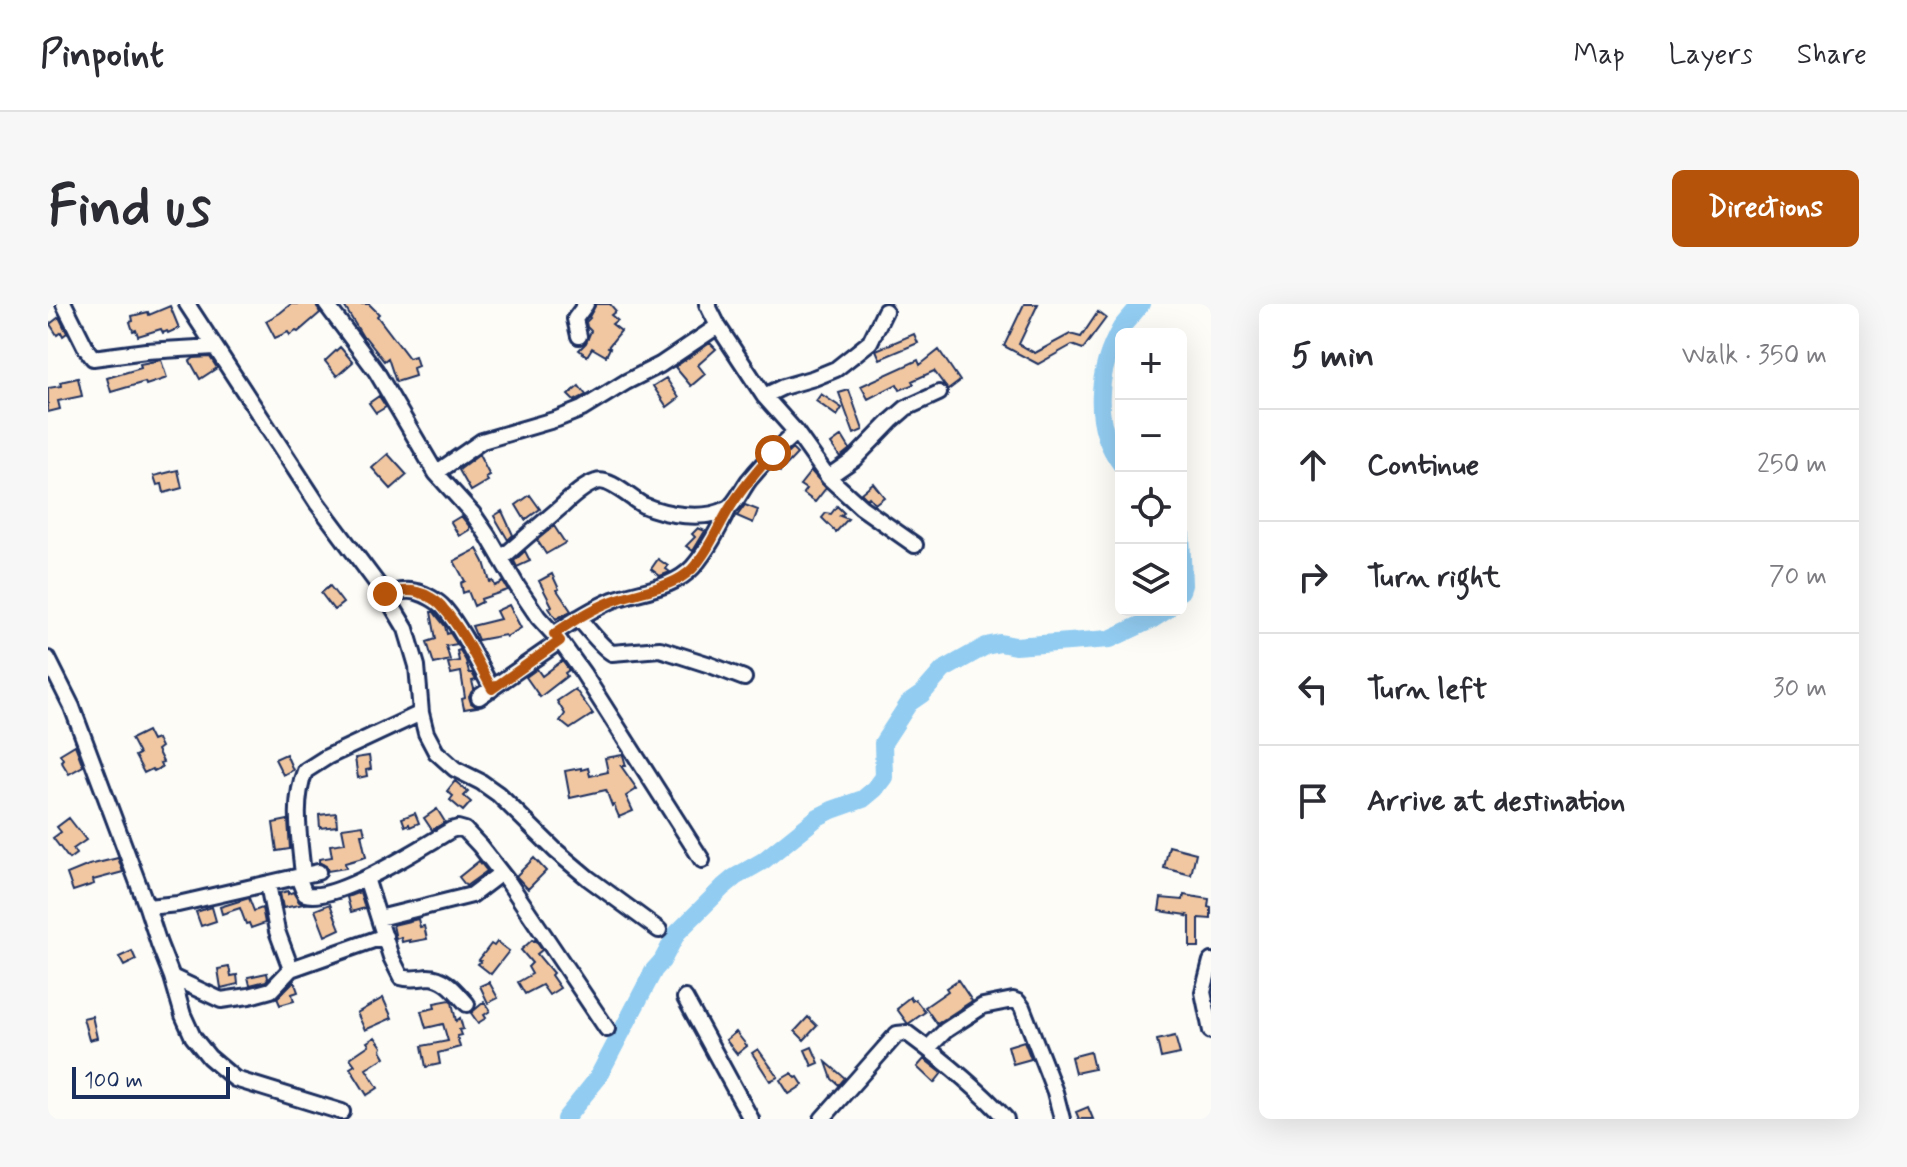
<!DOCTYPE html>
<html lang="en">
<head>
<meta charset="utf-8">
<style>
	body { margin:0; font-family:Mynerve,sans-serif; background:#f7f7f7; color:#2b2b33 }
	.controls { position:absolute; right:24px; top:24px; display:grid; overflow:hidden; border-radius:12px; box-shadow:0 8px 32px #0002 }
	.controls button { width:72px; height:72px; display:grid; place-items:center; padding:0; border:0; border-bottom:2px solid #e1e1e2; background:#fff; color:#2b2b33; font:40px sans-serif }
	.scale { position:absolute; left:24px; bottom:20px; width:158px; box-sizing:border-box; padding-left:8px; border:4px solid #1b2f5e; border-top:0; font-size:22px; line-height:28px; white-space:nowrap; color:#1b2f5e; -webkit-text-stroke:6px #fdfcf7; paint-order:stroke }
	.stop { position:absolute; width:24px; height:24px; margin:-18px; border:6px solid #b45309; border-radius:50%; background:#fff }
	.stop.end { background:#b45309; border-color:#fff; box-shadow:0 2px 8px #0008 }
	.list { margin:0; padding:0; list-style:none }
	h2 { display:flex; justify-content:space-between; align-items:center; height:104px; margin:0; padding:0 32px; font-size:34px }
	h2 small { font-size:26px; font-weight:400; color:#7c7c81 }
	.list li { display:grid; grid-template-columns:52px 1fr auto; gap:24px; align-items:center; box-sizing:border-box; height:112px; padding:0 32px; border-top:2px solid #e1e1e2 }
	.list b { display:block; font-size:30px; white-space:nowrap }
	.list em { font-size:26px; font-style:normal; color:#7c7c81 }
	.icon { flex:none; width:44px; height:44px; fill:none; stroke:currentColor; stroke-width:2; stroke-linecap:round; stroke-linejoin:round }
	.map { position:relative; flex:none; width:1163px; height:815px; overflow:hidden; border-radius:12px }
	header { display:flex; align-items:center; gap:48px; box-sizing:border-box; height:112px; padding:0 40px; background:#fff; border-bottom:2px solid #e1e1e2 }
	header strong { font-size:38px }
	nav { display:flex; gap:44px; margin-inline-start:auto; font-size:28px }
	.intro { display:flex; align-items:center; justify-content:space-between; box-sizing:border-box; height:192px; padding:0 48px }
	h1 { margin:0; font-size:56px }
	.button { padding:20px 36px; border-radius:12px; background:#b45309; color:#fff; font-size:28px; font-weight:700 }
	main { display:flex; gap:48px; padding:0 48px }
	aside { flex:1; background:#fff; border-radius:12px; box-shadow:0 8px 32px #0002 }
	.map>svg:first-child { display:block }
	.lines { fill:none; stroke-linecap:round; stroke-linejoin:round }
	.river { stroke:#92ccf1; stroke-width:18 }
	.building { fill:#f1c7a1; stroke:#1b2f5e; stroke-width:2 }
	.minor-casing { stroke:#1b2f5e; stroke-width:20 }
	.minor { stroke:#fdfcf7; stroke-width:14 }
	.route { stroke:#b45309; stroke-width:10 }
</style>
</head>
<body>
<header>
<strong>Pinpoint</strong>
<nav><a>Map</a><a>Layers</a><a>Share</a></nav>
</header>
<div class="intro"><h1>Find us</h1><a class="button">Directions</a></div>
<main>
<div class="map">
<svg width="1163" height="815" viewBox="0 0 1163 815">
	<rect width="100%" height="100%" fill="#fdfcf7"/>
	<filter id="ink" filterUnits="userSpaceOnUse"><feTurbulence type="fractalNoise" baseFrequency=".0125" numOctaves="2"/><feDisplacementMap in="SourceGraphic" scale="16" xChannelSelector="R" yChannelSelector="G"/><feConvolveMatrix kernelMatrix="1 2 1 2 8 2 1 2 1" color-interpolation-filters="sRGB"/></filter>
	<g filter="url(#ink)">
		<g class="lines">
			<!-- river -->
			<path class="river" d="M1073,160C1043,120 1049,66 1073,24C1079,16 1087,8 1093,0
				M1133,229L1135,281L1133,287
				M517,815L549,775L606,666L614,657L629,629L675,583L687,573L715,557L770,513L784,506L815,495L827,485L836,473L835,439L861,399L874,390L895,366L938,342L952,339L967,342L1062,335L1105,315L1119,306"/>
		</g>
		<!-- building -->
		<path class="building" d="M243,0H268L272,9L250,28L248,27L242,31L240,28L227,34L218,17L232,9Z
			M295,0H321L331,10L329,12L361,54L367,52L370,62L365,64L367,72L348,78L340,54L336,57L317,33H315Z
			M548,0H562L568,7L563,11L569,16L564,20L573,27L560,43L562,44L558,52L544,44L539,52L531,46L538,39L543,27L539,23L538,18L542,14L541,13Z
			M976,0H990L971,40L987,49L1022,30L1033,33L1050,8L1058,14L1035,45L1024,41L990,60L956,42Z
			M122,2L131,24L120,29L119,27L115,29L113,25L90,32L88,26L85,27L82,18L85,17L84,12L100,8L101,11Z
			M11,13L19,29L15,32L13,28L9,31L2,20Z
			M866,30L870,39L832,55L828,46Z
			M662,39L668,45L650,61L657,70L643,82L627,63Z
			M292,43L305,58L289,72L277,57Z
			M891,46L912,77L900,86L886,67L864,77L866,80L852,86L849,80L820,95L813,82L870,56L872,61Z
			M162,53L169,64L152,75L142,57L146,54Z
			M113,56L119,74L98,81L97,78L63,88L59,74L93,64L92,60Z
			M30,74L34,92L10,97L12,105L0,108V84L13,82L12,78Z
			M618,74L631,94L619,103L605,82Z
			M531,82L538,91L526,97L520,91Z
			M801,86L815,126L806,130L791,89Z
			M773,90L794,104L789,112L768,97Z
			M331,92L338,103L328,109L321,99Z
			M794,132L802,145L792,153L783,140Z
			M744,145L749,150L732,168L726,163Z
			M340,150L359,171L343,185L324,164Z
			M431,151L442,172L438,174L440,177L423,187L411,166Z
			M130,166L134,184L116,189L114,180L109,181L106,172Z
			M763,167L778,184L767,198L755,189L758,185L752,181Z
			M825,179L836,193L827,200L821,193L819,195L813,189Z
			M482,191L492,205L477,216L468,201Z
			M697,201L710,206L705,219L689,212Z
			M789,202L796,209L792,212L800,215L788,228L774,214L778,209L783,210Z
			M454,207L465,231L460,236L446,212Z
			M413,212L421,222V226L411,232L403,218Z
			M506,222L517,239L498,250L489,236Z
			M650,224L657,227L645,247L638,242L647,233L644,230Z
			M429,245L436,258L442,278L445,277L447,282L455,278L460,286L433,295L434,298L426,302L420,287L415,289L413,279L417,277L406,257Z
			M477,247L482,257L469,263L466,257Z
			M610,255L620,262L618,265L622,268L612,272L603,265Z
			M504,270L511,285L509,286L523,307L508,315L501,304L504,302L491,277Z
			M282,282L295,299L286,306L273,289Z
			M461,301L473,324L458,333L457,331L430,336L424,322L452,315L448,307Z
			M383,308H386L388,311L397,322L399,330L402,329L409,340L398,342L402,356L386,360L379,338L388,335Z
			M412,346L418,357L421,369H424L428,376L424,377L426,385L421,393L423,399L429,403L416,405L414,395L417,394L413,368L403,370L400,359L411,357L409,347Z
			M514,357L521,366L517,369L519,372L492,393L478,373L489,365L494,372Z
			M527,385L545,410L522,425L512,417L517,410L509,397Z
			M99,427L104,437L109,435L113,443L109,446L115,458L112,459L114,463L106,467L104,465L96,469L87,452L91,450L83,435Z
			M27,441L35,462L21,470L13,457L15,455L12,450Z
			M238,450L245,466L235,471L227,455Z
			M575,451L578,462H573L589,485L578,492L585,507L571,513L566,501L564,502L558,486L522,494L517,467L533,464V466L540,464L542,472L560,468L557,454Z
			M321,452L323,465L318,466L319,472L310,474L307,454Z
			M407,477L420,488L416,492L423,498L415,507L402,496L405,492L399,487Z
			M389,505L397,518L384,526L376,514Z
			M288,509L289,522L272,524L271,511Z
			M367,509L371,519L362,523L361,520L357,522L354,514Z
			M21,514L38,536L25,545L28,550L21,555L5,534L13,528L9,523Z
			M240,516L242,545L229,547L225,519Z
			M315,521L317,530H313L318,553L297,559L298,564L280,567L278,562L271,558V555L284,553L282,541L297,539L294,524Z
			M1121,542L1148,549L1143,571L1116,564Z
			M70,554L75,568L45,576L46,580L25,587L19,570L41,561Z
			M486,554L498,567L480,585L468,572Z
			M431,557L439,567L418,582L411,573Z
			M240,587V590L245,588L251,598L256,600L235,604L232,589Z
			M312,588L317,604L303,608L299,593Z
			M1136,591L1161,595L1160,603L1163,604V615L1151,614V643H1142V613L1138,612L1139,611L1111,607L1113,594L1135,596Z
			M201,594L206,607L214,604L217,619L203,624L201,619L198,620L192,604L174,610L172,603Z
			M282,600L292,625L277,632L267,606Z
			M164,603L168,617L153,622L148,608Z
			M370,615L372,623L376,622L379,635L362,638V636L354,638L353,633L348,635L345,621Z
			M484,636L486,637L487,636L494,646L489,650L505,669L503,671L512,684L501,691L494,681L477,690L470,678L484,670L480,663L484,659L473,646Z
			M449,638L461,647L443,670L430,660L433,657L431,656L443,640L446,642Z
			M84,647L88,656L76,662L71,653Z
			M181,663L183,672L189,671L190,680L173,684L170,665Z
			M219,669L220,674L218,677L202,681L200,673Z
			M910,676L924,697L889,720L877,703L900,687L898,684Z
			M246,677L250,688L244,690L246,697L232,701L229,694Z
			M441,678L450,694L440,699L432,682Z
			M862,693L864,697L867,695L877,708L860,720L849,705L854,701L853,700Z
			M335,694L344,714L317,726L309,709Z
			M402,696L404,698L408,717L412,714L415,725L411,726L413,731L409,732L412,743L390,749L392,760L378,763L374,742L400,737L395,720L378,724L373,707L387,704L386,699Z
			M436,698L442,707L436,711L438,714L430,719L423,709Z
			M44,712L49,734L41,736L35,714Z
			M760,713L769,722L756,736L747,727Z
			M688,728L699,742L689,750L678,736Z
			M1127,732L1132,750L1113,754L1109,736Z
			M327,733L334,743L333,746L337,753L318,765L330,784L319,791L302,764L307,761L302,754L321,741L319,738Z
			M976,737L983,755L965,760L960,742Z
			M764,743L771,759L764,762L757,746Z
			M710,745L730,773L722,777L704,749Z
			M1042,748L1046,765L1027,769L1023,753Z
			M876,755L894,769L886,779L869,763Z
			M778,758L797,774L791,781L784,775Z
			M744,769L748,774L750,773L755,781L741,790L732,776Z
			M1040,803L1045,815H1031L1028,808Z"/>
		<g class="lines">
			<defs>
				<path id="minor" d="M16,0L39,46L45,54L98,47L167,43
					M139,0L269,199L337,290L358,325L369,362L373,409L378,429L388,448L407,465L433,478L450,490L508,547L540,574L611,626
					M278,0L328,67L388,169L425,210L440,232L469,282L490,313L512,337L535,369L654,556
					M659,0L670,22L716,92L748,128L780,173L813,203L867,241
					M531,32L527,15L538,0
					M716,92L735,83L766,74L788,65L822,38L837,7
					M388,169L434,137L509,115L534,105L578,78L612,61L670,22
					M780,173L806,155L843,117L858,104L891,89
					M453,255C473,237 493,220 513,203C523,194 535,182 548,178C561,173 582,194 595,201C618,211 656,217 679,205C688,200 694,185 701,176C715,159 731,143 748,128
					M337,290C347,288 359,285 369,288C377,290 390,297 396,304C414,325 430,359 444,385
					M530,314C540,324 553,343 564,349L612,345L662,361L696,374
					M506,330C525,317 544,305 565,296C592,286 625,285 645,263C660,246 671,224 681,204
					M0,355L24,403L99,603L111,640L124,673L135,711L145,733L161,753L187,775L294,808
					M431,393L512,337
					M255,571C252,537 244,500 257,467L279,453L373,409
					M250,573L257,590C286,600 376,542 403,526L410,524L417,526L432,542L461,579L559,725
					M318,574L343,653L353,673C362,676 371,674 380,673C398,673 408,688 419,700
					M220,580L229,627L243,665
					M99,603L130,600L270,568
					M331,614L424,591L453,569
					M1163,657L1155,688L1163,727
					M124,673L173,696L201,692L223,686L243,665L337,632
					M637,694L703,815
					M880,744L898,726L935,702L965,696L970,698L974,703L1007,788L1014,815
					M774,815L849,730L859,729C894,755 928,782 958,815"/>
			</defs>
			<!-- minor casing -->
			<use href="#minor" class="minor-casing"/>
			<!-- minor -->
			<use href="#minor" class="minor"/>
		</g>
	</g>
	<g class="lines" filter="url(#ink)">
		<!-- route -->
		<path class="route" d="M337,290C347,288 359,285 369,288C378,290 390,297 395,304C415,326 430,359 444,385L512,337L506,330C526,316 547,303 570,295C595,286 624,284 644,265C661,247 670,222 683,202C695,183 710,166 725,149"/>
	</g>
</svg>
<div class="controls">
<button>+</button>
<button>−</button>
<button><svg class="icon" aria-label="locate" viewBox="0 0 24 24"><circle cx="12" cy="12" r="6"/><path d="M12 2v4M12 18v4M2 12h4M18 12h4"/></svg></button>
<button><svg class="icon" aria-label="layers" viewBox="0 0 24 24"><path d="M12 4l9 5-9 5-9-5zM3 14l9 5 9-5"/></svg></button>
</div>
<div class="scale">100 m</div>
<div class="stop" style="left:725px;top:149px"></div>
<div class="stop end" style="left:337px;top:290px"></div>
</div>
<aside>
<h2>5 min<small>Walk · 350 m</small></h2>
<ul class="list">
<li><svg class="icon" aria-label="ahead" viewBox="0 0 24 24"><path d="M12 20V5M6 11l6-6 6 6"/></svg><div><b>Continue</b></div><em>250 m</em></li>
<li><svg class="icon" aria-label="right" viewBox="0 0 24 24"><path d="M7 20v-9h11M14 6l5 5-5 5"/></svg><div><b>Turn right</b></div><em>70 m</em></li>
<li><svg class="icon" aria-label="left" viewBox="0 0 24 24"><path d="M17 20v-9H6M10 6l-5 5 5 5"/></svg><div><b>Turn left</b></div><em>30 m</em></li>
<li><svg class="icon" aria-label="arrive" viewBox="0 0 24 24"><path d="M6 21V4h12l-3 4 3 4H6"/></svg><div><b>Arrive at destination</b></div></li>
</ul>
</aside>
</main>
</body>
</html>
